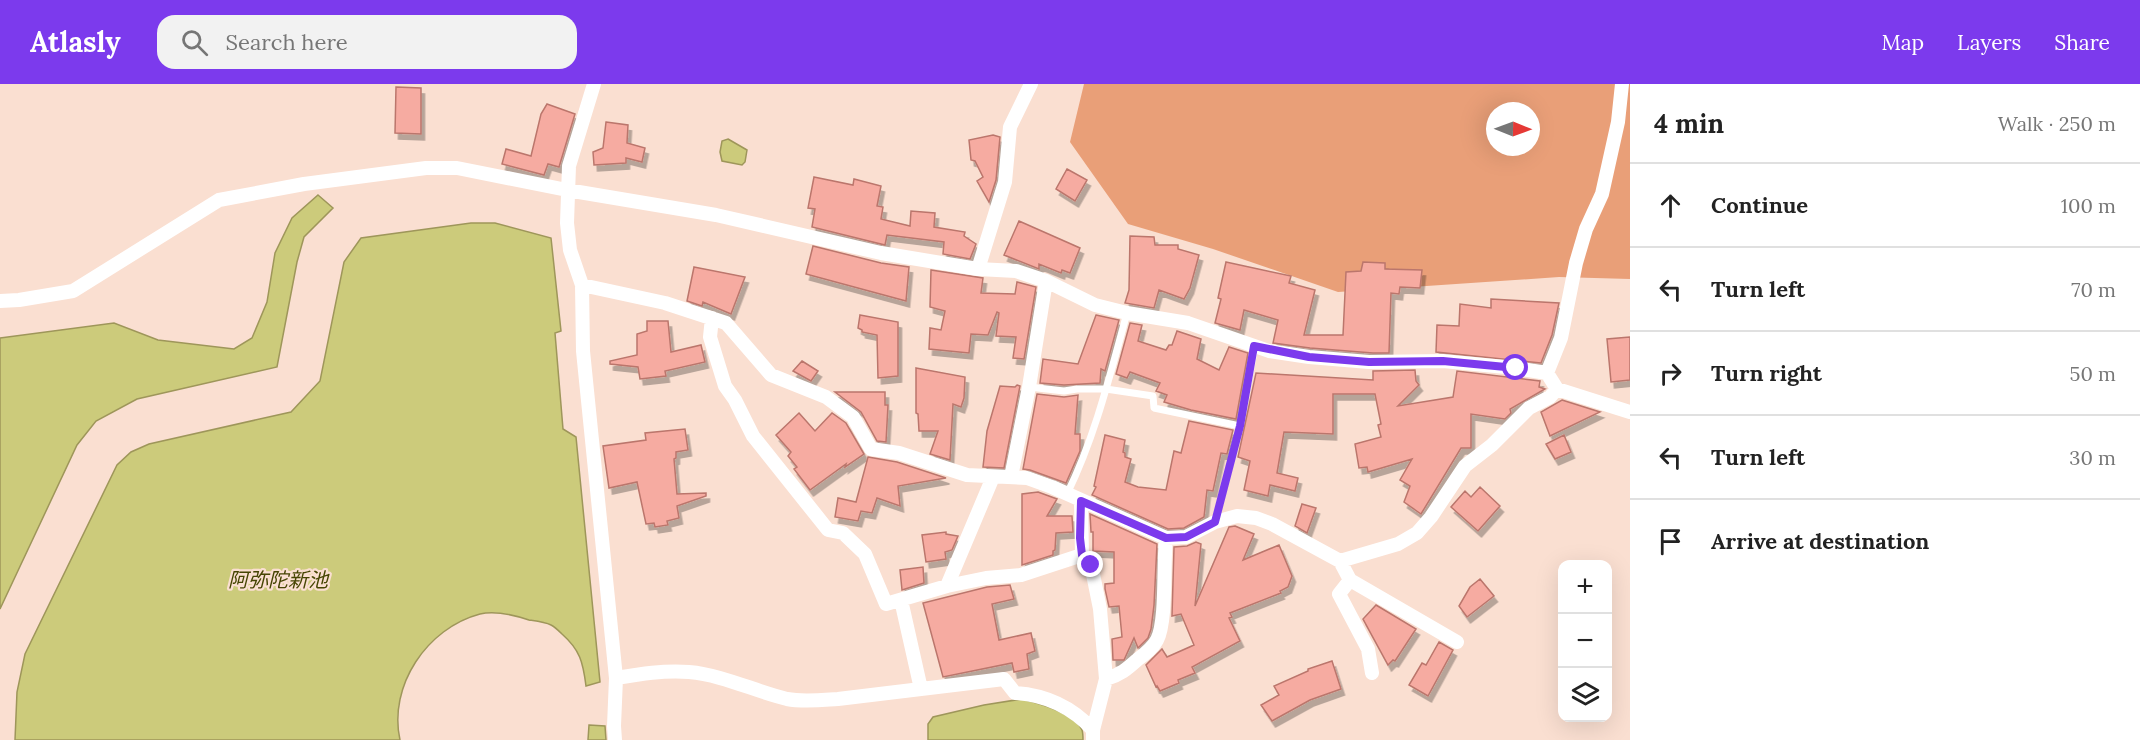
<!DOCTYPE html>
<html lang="en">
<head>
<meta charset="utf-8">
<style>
	body { margin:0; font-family:Lora,"Noto Sans JP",serif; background:#f2f2f2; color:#222 }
	.controls { position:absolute; right:18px; bottom:18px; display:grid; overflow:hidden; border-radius:12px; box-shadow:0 6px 24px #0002 }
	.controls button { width:54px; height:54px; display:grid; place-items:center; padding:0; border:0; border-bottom:2px solid #e0e0e0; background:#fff; color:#222; font:30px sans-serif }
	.compass { position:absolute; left:1486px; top:18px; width:54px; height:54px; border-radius:50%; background:#fff; box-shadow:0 6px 24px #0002; rotate:91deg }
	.stop { position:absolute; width:18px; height:18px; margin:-14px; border:4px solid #7c3aed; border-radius:50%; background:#fff }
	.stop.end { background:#7c3aed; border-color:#fff; box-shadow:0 2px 6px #0008 }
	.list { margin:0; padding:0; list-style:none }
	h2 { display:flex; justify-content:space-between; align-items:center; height:78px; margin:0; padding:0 24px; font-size:26px }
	h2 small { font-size:20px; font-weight:400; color:#767676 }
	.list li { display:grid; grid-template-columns:39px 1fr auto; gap:18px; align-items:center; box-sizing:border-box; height:84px; padding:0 24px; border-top:2px solid #e0e0e0 }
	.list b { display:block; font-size:22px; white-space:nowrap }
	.list em { font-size:20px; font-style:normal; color:#767676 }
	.icon { flex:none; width:33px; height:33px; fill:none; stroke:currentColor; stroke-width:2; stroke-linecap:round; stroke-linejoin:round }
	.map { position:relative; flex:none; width:1630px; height:656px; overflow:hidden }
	header { display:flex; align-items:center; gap:36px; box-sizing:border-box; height:84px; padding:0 30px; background:#7c3aed; color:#fff }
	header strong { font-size:28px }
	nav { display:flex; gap:33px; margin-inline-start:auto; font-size:21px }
	.search { width:420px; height:54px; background:#f2f2f2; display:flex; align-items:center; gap:15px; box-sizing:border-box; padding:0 21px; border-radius:18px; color:#767676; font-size:22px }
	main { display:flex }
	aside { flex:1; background:#fff }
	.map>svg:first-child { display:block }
	.forest { fill:#e99f78; fill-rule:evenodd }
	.water { fill:#cccb7b; stroke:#9e965a; stroke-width:1.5 }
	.building { fill:#f6aba1; stroke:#bb766c; stroke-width:1.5; filter:url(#shadow) }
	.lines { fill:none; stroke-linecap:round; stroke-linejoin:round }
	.lane { stroke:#fff; stroke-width:7 }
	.street { stroke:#fff; stroke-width:14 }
	.route { stroke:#7c3aed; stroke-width:8 }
	.labels { text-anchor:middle; stroke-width:4.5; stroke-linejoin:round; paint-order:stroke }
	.water-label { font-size:20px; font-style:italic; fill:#464503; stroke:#fadfd1 }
</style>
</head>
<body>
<header>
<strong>Atlasly</strong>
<div class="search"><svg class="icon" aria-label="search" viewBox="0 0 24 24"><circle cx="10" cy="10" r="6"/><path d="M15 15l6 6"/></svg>Search here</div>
<nav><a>Map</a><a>Layers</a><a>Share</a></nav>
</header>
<main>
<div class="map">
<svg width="1630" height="656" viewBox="0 0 1630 656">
	<defs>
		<filter id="shadow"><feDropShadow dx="3.5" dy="6" stdDeviation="0" flood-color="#0004"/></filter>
	</defs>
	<rect width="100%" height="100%" fill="#fadfd1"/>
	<!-- forest -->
	<path class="forest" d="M1084,0H1630V195L1559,193L1338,208L1213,165L1128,140L1070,58ZM1495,27H1531V63H1495Z"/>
	<!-- water -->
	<path class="water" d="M728,55L747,66L745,78L742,81L722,77L720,68L722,57Z
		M318,111L333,124L304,153L297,178L277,283L137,315L96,337L77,361L0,525V254L114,239L158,256L234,265L252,254L267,218L275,169L292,134Z
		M471,139H495L551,154L561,247L555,249L563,345L576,353L600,598L586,602C583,578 580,566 562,550C559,547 555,543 551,541C545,538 536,537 529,536C514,531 496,526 480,530C427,544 388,602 400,656H15L17,608L25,570L117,381L131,368L149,360L291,328L320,297L344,178L361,154Z
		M1022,615C1038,619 1075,629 1082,646C1083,649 1083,653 1083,656H928V640L933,633L984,621Z
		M589,641L605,642L606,656H588Z"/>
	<!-- building -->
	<path class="building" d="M396,3L421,4V50L395,49Z
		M547,20L575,30L559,83L548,80L544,91L502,80L506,65L531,72L541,30Z
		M606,38L628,41L627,59L645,64L642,78L626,74V79L594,81L593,68L603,64Z
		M993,51L1000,53L996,96L989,118L977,97L983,93L975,77L971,76L969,56Z
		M1067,85L1087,96L1075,117L1056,105Z
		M814,93L853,101L854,95L881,102L877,122L883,123L881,135L910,142L911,127L935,129L934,143L965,148L964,152L976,160L970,175L943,170L944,158L887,151L885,161L812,143L815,125L808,124Z
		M1019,137L1080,164L1070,189L1062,186L1061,189L1039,180V185L1004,171Z
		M1130,152L1154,153L1155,161H1178V165L1199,171L1190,204L1184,215L1159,206L1154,224L1125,219L1129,206Z
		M813,162L881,179L909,183L906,217L806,190Z
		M1226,178L1291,192L1289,199L1315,206L1304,251H1343L1346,188L1361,187L1363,178L1385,179V185L1422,186L1420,204L1400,203L1399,210L1391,209L1389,269H1373L1310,264L1273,259L1278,236L1244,226L1240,246L1215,239L1221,215L1218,214Z
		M694,183L745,193L731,230L703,218L702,222L687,217Z
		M931,186L983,194L981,209L1015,210L1017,198L1036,203L1024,275L1013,274L1016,253L996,252L999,229L997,228L988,251L971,250L969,269L929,265L930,244L941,246L945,227L930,223Z
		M1491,215L1559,219L1552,251L1541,279L1436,268L1437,241L1459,242L1460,220L1491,224Z
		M860,231L898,238V292L878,294L877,251L862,248V246L858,244Z
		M1096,231L1119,236L1105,287L1101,285L1100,299L1064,301L1040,299L1043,275L1078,280Z
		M647,237H668L671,268L701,261L705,278L665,287L666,292L640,295L638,283L610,280V277L637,271V250L647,247Z
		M1130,239L1142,241L1138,257L1166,266L1169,261H1172L1177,247L1201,255L1197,275L1219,286L1229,263L1248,269L1236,335L1191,326L1164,318L1167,311L1156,307L1160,299L1130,288L1127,294L1116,290Z
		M1630,253V296L1611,298L1607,255Z
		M802,277L818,287L811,297L793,287Z
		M916,284L965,293L964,314L961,323L953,320L950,376L930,370L938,347H919L918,330L916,329Z
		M1415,286L1416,297L1419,301L1398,322L1453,313L1457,287L1540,297L1539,303L1545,305L1510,325L1511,329L1505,335L1471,330V364H1461L1421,430L1404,418L1410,402L1400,396L1412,375L1368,388L1367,383L1359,384L1355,360L1381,353L1378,341L1381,340L1375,310H1333V350L1284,348L1277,389L1298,394L1295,407L1270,401L1268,412L1244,406L1250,377L1238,373L1256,289L1373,296V287Z
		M1017,301L1020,302L1004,384L983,383L987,347L1000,302L1015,303Z
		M835,308H885V321H888L886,358L877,357L861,328Z
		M1037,310L1064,313L1078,311L1075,350H1080V367L1066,399L1030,386L1023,385Z
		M1562,316L1600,328L1550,352L1541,328Z
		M799,329L815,347L832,329L846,339L864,370L845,383L846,380L810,406L794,385L797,383L788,372L791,368L776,351Z
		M1189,337L1233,346L1227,370L1221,369L1213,407L1207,406L1204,433L1184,444L1168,445L1092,411L1096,403L1094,402L1105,351L1125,356L1123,368L1125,369V373L1131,375L1125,398L1138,403L1166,406L1174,367L1181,369Z
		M685,345L688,366L676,368V374L674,375L677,410L706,409V412L677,422L679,434L667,437L668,441L655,443L654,439L646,440L637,398L609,404L603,362L646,356L645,349Z
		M1564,351L1571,368L1555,375L1546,360Z
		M868,373L897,378L946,394L898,402L900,422L877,414L872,429L861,427L858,437L835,433L838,414L856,418Z
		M1480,403L1500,422L1478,447L1451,423L1465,407L1471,413Z
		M1038,408L1057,415L1047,432H1072L1073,448L1056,449L1055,466L1053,467V471L1022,481V410Z
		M1302,420L1316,424L1307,449L1295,442Z
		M1090,430L1157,460L1154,521L1151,545L1148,554L1138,564L1134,554L1124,576H1113L1112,555L1122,553L1119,522L1109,523L1105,505V500L1114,499V468L1093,467V448H1091Z
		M1235,442L1254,450L1243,476L1279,461L1292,492L1288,503L1280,507L1281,509L1230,529L1232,533L1229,534L1240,557L1192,583L1195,589L1178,596L1179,599L1160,607L1157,602L1156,603L1146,581L1162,565L1167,573L1194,561L1181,530L1172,532L1174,463L1187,462L1196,458L1201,460L1195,522L1229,443Z
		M946,448V450L958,452L952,466L945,468L946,475L926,478L922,451Z
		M923,483L924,499L902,506L900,486Z
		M1480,495L1494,512L1467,533L1459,522L1470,503Z
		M1010,501L1014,515L992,520L999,556L1031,549L1035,567L1027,570L1029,585L1014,588L1012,579L943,593L923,519L987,503Z
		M1376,521L1416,545L1395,577L1393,576L1388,581L1363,535Z
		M1439,558L1453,566L1428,612L1409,601L1422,579L1426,581Z
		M1332,577L1341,605L1310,616L1272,637L1261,621L1279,611L1274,602L1308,587V585Z"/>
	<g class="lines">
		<!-- lane -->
		<path class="lane" d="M1029,303L1064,307L1077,305H1106L1153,312L1154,324L1240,342
			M1067,410C1095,353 1110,291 1127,229
			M1215,438L1240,342L1255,262"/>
		<!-- street -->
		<path class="street" d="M594,0L569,82L567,139L570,166L582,201L583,267L616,594L614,642L615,656
			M978,185L1005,98L1010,43L1031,0
			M582,201L665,219L726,239L771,291L826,313L853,333L871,365L899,369L967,391L1027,394L1052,403L1166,454L1186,453L1215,438L1237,432L1256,434L1272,440L1340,477L1350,496L1457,558
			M0,217L19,216L73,207L219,116L304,100L426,84H457L567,106L716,131L881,169L978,185L1016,187L1046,197L1095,221L1127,229L1188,239L1269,267L1309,273L1369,278L1443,277L1516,284L1547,289L1557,305L1550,313L1529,324L1492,361L1465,382L1431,433L1417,449L1398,460L1340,477
			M712,234L710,253L725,302L735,316L753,352L828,446L843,449L865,470L886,520L947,502L986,494L1021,491L1082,471L1091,481L1095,500L1100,525L1106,595L1093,646V656
			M1547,289L1561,254L1576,179L1586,145L1602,110L1618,38L1622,0
			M1557,305L1630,328
			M1011,393L1029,303L1046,197
			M1081,417L1082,471
			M1350,496L1339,510L1368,565L1372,589
			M947,502L993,393
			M901,516L921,605
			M616,594C640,590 664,586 689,588C723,591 754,607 787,615C803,618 821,616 838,615L1004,595L1015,609C1046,611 1072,623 1093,646
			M1106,595C1120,591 1127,585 1137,576C1145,570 1152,565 1157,556C1167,537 1163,479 1166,454"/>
	</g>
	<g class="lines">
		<!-- route -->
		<path class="route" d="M1091,481L1082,471L1080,454L1081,417L1166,454L1186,453L1215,438L1240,342L1254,262L1309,273L1369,278L1443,277L1516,284"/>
	</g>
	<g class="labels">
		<!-- water labels -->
		<g class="water-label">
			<text x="278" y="503">阿弥陀新池</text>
		</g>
	</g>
</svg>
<div class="controls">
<button>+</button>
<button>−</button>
<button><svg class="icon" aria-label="layers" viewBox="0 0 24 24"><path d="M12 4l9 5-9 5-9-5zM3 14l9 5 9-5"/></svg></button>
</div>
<svg class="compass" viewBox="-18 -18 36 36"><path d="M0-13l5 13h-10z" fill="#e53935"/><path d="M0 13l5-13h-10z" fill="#767676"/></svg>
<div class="stop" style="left:1516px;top:284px"></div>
<div class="stop end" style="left:1091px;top:481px"></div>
</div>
<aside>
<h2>4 min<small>Walk · 250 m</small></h2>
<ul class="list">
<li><svg class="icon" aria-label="ahead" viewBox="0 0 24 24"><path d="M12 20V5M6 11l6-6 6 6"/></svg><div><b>Continue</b></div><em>100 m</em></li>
<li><svg class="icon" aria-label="left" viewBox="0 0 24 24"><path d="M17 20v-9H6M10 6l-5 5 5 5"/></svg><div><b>Turn left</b></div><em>70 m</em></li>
<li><svg class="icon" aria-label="right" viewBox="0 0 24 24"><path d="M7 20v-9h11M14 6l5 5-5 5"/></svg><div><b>Turn right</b></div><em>50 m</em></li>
<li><svg class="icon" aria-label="left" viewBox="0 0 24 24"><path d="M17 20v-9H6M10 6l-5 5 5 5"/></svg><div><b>Turn left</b></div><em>30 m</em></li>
<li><svg class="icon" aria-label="arrive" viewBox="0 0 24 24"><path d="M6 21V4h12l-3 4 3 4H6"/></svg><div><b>Arrive at destination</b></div></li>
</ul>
</aside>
</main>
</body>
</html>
